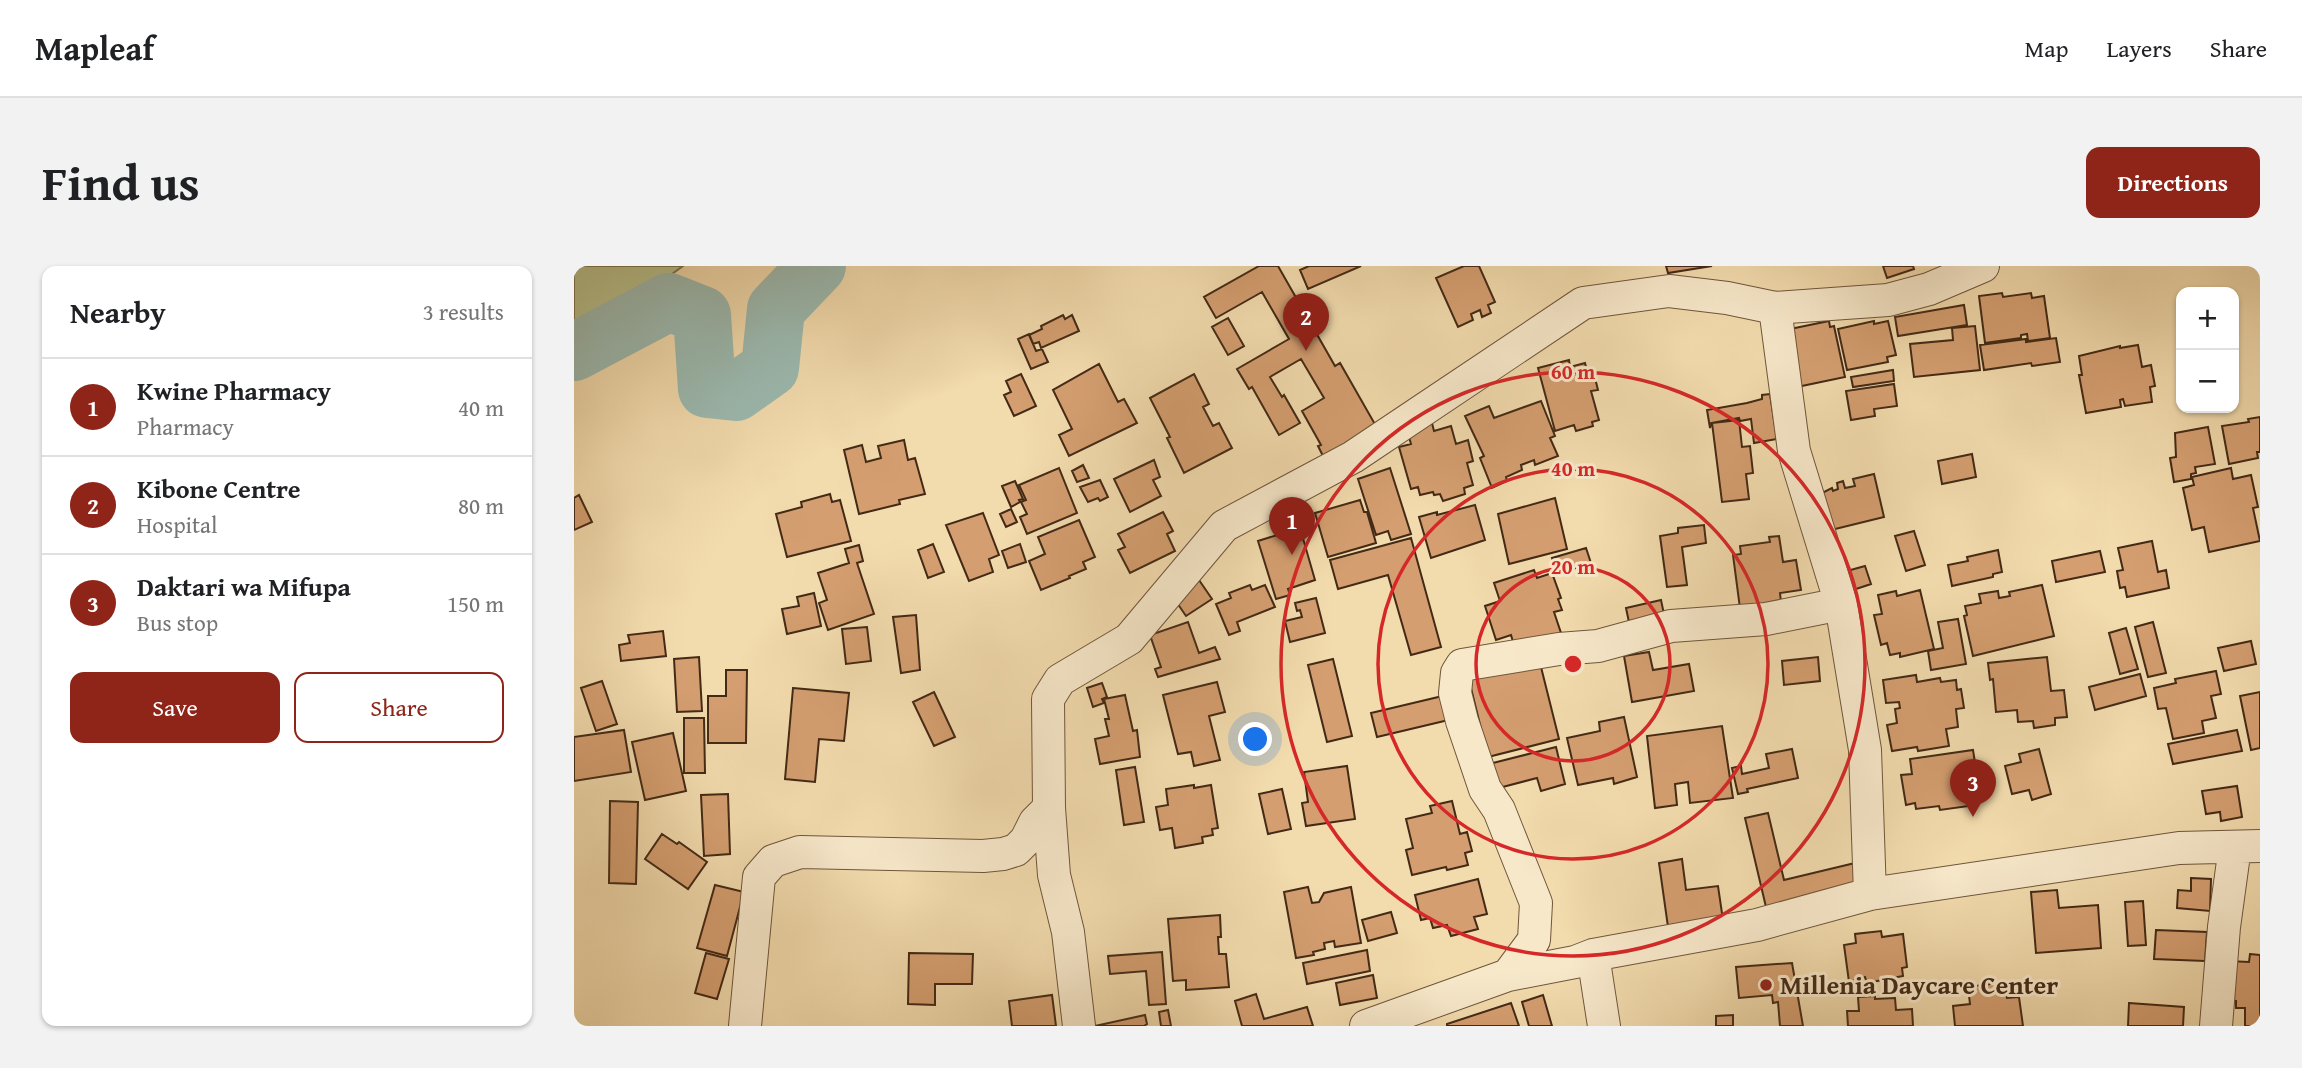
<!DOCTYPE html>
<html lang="en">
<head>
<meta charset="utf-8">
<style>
	body { margin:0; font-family:"Gentium Book Plus",serif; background:#f2f2f2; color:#202124 }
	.controls { position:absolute; right:21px; top:21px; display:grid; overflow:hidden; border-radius:14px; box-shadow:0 2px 5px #0004 }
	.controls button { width:63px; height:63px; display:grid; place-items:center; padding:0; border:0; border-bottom:2px solid #e0e0e0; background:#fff; color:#202124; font:35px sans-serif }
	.you { position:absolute; left:682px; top:474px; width:24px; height:24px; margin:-18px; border:5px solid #fff; border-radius:50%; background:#1a73e8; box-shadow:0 0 0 10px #1a73e833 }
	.badge { display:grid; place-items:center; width:46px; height:46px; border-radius:50%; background:#8f2418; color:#fff; font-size:23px; font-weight:700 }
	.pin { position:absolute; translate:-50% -58px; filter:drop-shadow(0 2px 4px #0008) }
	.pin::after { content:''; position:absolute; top:37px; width:24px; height:21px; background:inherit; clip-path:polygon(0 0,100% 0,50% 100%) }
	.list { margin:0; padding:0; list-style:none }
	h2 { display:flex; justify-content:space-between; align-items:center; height:91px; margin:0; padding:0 28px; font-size:30px }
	h2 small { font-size:23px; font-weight:400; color:#757577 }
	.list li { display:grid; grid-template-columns:46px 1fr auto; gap:21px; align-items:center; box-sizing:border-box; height:98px; padding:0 28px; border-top:2px solid #e0e0e0 }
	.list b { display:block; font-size:26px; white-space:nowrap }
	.list p { margin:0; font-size:23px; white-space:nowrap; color:#757577 }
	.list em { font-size:23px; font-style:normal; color:#757577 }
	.actions { display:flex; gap:14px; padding:21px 28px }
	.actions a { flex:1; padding:16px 0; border:2px solid #8f2418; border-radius:14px; text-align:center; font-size:24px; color:#8f2418 }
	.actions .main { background:#8f2418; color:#fff }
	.map { position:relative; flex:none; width:1686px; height:760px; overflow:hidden; border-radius:14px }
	header { display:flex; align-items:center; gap:42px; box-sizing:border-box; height:98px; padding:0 35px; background:#fff; border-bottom:2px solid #e0e0e0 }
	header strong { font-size:33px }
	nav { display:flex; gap:38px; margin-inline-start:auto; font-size:24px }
	.intro { display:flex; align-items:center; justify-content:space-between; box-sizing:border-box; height:168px; padding:0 42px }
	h1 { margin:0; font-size:49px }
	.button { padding:18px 32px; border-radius:14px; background:#8f2418; color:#fff; font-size:24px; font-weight:700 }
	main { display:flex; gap:42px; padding:0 42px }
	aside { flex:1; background:#fff; border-radius:14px; box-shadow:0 2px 5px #0004 }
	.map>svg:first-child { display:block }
	.green { fill:#b7c18d; stroke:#7d7652; stroke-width:2 }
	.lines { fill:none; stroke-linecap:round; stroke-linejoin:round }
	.river { stroke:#9cbab0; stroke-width:58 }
	.building { fill:#d49e70; stroke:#432a16; stroke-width:2 }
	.minor-casing { stroke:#6f563c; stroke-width:34 }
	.minor { stroke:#f7e8ca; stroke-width:32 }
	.ring { fill:none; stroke:#d62828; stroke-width:3.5 }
	.poi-dot { fill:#8f2418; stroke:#f7e8ca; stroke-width:2.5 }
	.labels { text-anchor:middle; stroke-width:6; stroke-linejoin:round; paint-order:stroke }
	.poi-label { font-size:26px; font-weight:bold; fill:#432a16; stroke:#f7e8ca; text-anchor:start }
	.centre { fill:#d62828; stroke:#f7e8ca; stroke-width:3.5 }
	.ring-label { font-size:21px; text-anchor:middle; font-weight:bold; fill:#d62828; stroke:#f7e8ca; stroke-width:6; stroke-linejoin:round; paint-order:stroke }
</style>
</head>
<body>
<header>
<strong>Mapleaf</strong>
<nav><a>Map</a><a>Layers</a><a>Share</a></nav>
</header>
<div class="intro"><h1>Find us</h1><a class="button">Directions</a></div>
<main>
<aside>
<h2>Nearby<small>3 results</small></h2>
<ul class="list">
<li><span class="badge">1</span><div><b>Kwine Pharmacy</b><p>Pharmacy</p></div><em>40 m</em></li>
<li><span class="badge">2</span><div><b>Kibone Centre</b><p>Hospital</p></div><em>80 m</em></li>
<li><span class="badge">3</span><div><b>Daktari wa Mifupa</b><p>Bus stop</p></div><em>150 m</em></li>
</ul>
<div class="actions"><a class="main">Save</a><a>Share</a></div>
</aside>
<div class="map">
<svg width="1686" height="760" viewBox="0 0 1686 760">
	<rect width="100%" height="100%" fill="#f2dbad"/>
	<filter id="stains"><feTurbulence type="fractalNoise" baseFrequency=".00286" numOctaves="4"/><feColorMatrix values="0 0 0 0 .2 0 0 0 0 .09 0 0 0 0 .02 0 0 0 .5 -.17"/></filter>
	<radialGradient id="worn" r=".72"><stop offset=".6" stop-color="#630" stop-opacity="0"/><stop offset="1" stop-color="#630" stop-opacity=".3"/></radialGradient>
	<!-- green -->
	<path class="green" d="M0,0H109L0,79Z"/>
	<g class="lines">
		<!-- river -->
		<path class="river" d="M0,86L95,36L128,49L133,123L162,126L196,102L202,43L243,0"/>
	</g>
	<!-- building -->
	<path class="building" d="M685,0H704L761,100L766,97L802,160L749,190L744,180L747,179L728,145L750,132L727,93L696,111L708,131L710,129L726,157L705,169L678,121L675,123L663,103L715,73L688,26L642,52L630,31Z
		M735,0H787L734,23L726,4Z
		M890,0H905L921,36L914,39L917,47L908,51L906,44L897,48L899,54L884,61L862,12Z
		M1092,0H1138L1094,7Z
		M1309,0H1339L1340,3L1313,12Z
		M1428,27L1429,31L1457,27L1458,32L1470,30L1476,72L1454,75L1453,68L1447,69V72L1411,77L1405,30Z
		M1390,39L1393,59L1324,70L1321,51Z
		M489,49L491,53L498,49L505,65L467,82L465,76L459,78L455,69L468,63L467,60Z
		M654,52L670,80L654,89L638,61Z
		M1255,55L1256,61L1260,60L1271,111L1223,121L1216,63Z
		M1300,55V58L1314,55L1322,89L1313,91L1314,96L1273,104L1264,63Z
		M1401,60L1406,104L1340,111L1336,78L1379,74L1378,62Z
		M455,68L462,85L468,83L474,96L457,103L444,73Z
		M1482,72L1486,96L1458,100L1457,97L1410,104L1406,79L1452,73V76Z
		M1564,79L1568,101L1577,99L1581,120L1576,121L1578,136L1551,140L1549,133L1546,134L1547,141L1512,147L1505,109H1508L1505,90L1546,80V82Z
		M995,94L996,101L1011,97L1013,105L1019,104L1024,124L1017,125L1025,154L1018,156L1019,160L1002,165L1000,159L981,165L964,102Z
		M525,98L544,136L550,133L563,157L495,190L485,169L498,163L479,124Z
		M1319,104L1320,115L1279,121L1277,111Z
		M447,108L462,140L440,150L430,129L437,126L432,115Z
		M620,108L635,138L629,141L639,160L645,157L658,182L610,207L593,172L596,171L576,132Z
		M1320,118L1323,140L1300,143L1301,150L1277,154L1272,125Z
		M1196,128L1203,173L1180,177L1177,153L1166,155L1165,152L1137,157L1136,162L1133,144L1173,137L1188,133V129Z
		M967,135L981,170L976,172L984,190L961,199L960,194L947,199L948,204L932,211L933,215L918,222L906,192L910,190L891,150L915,140L920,152Z
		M1686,151V186H1683L1684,192L1655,198L1648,160L1675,156L1674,153Z
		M1165,154L1168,181L1176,180L1179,207L1172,208L1175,233L1148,236L1138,157Z
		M858,157L860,165L877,160L882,178L894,174L899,195L893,197L899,219L890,222L891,228L869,235L866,228L860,229L859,226L846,229L844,221L837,223L825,181L837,178L833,164Z
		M1634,161L1641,198L1621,201L1622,207L1617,208V213L1600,216L1596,192L1602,191L1601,167Z
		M330,174L334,194L341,192L351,228L325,234L326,238L285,248L270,184L288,179L292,196L307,192L304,180Z
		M1398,188L1402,211L1368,218L1364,195Z
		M580,194L586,211L579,214L587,230L556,246L540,213Z
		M509,199L515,212L503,216L498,205Z
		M485,202L503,247L453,268L446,251L453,248L447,236L452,234L445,219Z
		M816,202L837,268L817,274L814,265L802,269L784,213Z
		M1657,202L1659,213L1677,209L1684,241L1679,242L1686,275L1635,286L1630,261L1618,264L1609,222L1620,219L1618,211Z
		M1300,208L1310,251L1257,264L1248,227L1258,222L1259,225L1264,223L1263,217L1269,215L1271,222L1281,220L1279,213Z
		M526,214L534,231L526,235L524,232L514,236L506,221Z
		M441,215L449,233L445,234L446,236L437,241L428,220Z
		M256,228L258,236L266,234L277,275L213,291L202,248L228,241L227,236Z
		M5,229L18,256L0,264V232Z
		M981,232L993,283L935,298L924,248Z
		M786,234L790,246H793L802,277L754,291L741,247Z
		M901,239L911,274L857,292L845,251L863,246V249Z
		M437,243L443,256L432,261L426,248Z
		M589,246L599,265L593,268L601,285L556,307L544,284L551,281L544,268Z
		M409,247L425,289L415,293L419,306L395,315L372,259Z
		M505,254L521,291L509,296L512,303L495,310L496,312L467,324L455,295L471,288L464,271Z
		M1130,259L1132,277L1108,281L1113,319L1093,321L1086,270L1104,267V262Z
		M726,262L741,314L714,323L716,329L702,333L684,275Z
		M1340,265L1351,299L1332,305L1321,270Z
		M1205,270L1209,296L1222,294L1227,324L1206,327L1208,345L1167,350L1159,289L1167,288L1166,280L1196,276L1195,271Z
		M837,272L867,381L837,389L814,309L764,323L756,294Z
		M1578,275L1584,306L1592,304L1595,322L1553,331L1551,321L1546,322L1543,305L1549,304L1544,282Z
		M359,278L370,306L354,312L344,284Z
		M446,278L452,296L434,302L428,285Z
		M285,279L289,295L283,297L300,348L254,364L245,337L253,334L244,307L275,297L271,283Z
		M1012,282L1017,297L983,308L978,292Z
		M1424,284L1428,306L1419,308V311L1378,320L1374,299L1394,295L1393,291Z
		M1526,285L1531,306L1482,316L1478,295Z
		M1291,300L1297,318L1279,324L1273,305Z
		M960,304L963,312L978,307L987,332L984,333L988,344L980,346L988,370L942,386L937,369L922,374L911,340L926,335L920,317Z
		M625,314L638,333L612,350L599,331Z
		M676,319L678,324L691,319L701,341L663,356L666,365L655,369L642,338L657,332L655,327Z
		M1468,319L1480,370L1399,390L1390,350L1393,349L1391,340L1407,337L1405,328L1424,325L1425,332L1436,330L1435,326Z
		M1346,324L1360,383L1326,391V387L1316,389L1313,377L1307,379L1300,349L1308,348L1304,329L1322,325L1323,330Z
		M240,327L247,360L213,368L208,343L225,340L223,331Z
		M742,332L751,367L716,376L711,355L728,351L726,344L723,345L721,337Z
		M1087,334L1091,353L1056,361L1052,342Z
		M342,349L346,404L327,407L319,351Z
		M1384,353L1392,398L1357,404L1354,385L1369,382L1364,356Z
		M614,356L625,387L641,381L646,393L584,411L581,403L587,401L576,369Z
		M1579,356L1592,407L1574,411L1561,361Z
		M293,361L297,395L272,398L268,363Z
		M1552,362L1564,403L1546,408L1535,367Z
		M89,365L92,390L47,395L45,379L56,377L54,369Z
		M1677,375L1682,398L1650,405L1644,382Z
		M1075,386L1079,404L1115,398L1120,425L1058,436L1050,390Z
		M964,389L985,473L914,491L893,406Z
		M125,391L128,445L103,446L100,393Z
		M1244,391L1246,415L1210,419L1208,395Z
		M1473,391L1477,425L1490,424L1493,451L1481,452V459L1460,462L1459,455L1444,456L1443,444L1422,446L1419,413L1416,414L1414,397Z
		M759,393L778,470L753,476L734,399Z
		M152,404H173L172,477H134V430H152Z
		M1642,405L1647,428L1637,430L1642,452L1628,455L1630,467L1599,473L1592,442L1584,443L1580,422L1602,417L1601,413Z
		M1566,408L1572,430L1521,444L1515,421Z
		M1342,409L1343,416L1366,412L1367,416L1382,414L1383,424L1387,423L1390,442L1382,443L1384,461L1372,463L1375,480L1344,485L1343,481L1318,485L1313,459L1323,457L1321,443L1326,442L1325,436L1312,437L1309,414Z
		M28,415L43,458L22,465L7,422Z
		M643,416L651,446L635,450L646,494L620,500L617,486L604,488L589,429Z
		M528,417L533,431L528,433L530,437L519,441L513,422Z
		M219,422L275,427L270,475L245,473L241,516L211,513Z
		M360,426L381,471L360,480L339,436Z
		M1686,426V482L1677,484L1666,430Z
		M877,428L883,452L803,471L797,447Z
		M551,429L559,465L563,464L566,491L526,498L521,473L535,470L531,453H535L530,433Z
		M1050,451L1063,511L1040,518L1039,512L1004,519L993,472L1026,465L1025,456Z
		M110,452H130L131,507H110Z
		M1148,460L1159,532L1116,537L1114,516L1101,518L1103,539L1081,542L1073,470Z
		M50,464L57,506L0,515V471Z
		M1663,464L1668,485L1599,498L1594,478Z
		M99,467L112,525L71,534L58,476Z
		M982,481L991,518L967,525L963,512L921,523L915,498Z
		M1218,483L1224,512L1173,523L1174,526L1164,528L1158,502L1167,500L1168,508L1195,502L1192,488Z
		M1465,483L1477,528L1458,534L1455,524L1438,528L1431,500L1447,496L1445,488Z
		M1399,484L1407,534L1394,535L1395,540L1366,544L1365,540L1342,543L1341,537L1332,539L1327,509L1338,508L1336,493Z
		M773,500L781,553L732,560L728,537L734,536L730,506Z
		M561,501L570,556L550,559L542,504Z
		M620,519V522L637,519L644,562L638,563L639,569L628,571L629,577L601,582L598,562L586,564L582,541L594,539L592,523Z
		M1663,520L1668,551L1647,555L1646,546L1632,548L1628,525Z
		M708,523L717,563L694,568L685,528Z
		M154,528L156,588L130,590L127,529Z
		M36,535L64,536L62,618L35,617Z
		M878,535L886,568L893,566L898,585L891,587L894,599L873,604L872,601L838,609L832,584L839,582L832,553L858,547L856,540Z
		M1194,547L1210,614L1281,597L1289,628L1196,658L1171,552Z
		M88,568L103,578L105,576L133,596L114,623L71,593Z
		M1108,593L1112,624L1144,620L1149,654L1094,661L1085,597Z
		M1617,612L1637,613L1636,645L1603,642L1604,624L1617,625Z
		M904,613L913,648L900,651L904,663L877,670L873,659L859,662L856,652L847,654L841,629Z
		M141,619L170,626L153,690L123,682Z
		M734,621L738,637L745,636L750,627L777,621L787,677L761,681L760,675L750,677L751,683L739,686L740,689L722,692L710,626Z
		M1483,624L1485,642L1524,639L1527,682L1462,687L1457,626Z
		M1569,635L1572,679L1554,680L1551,636Z
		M817,646L823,667L794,675L788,654Z
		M646,649L647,671H644L645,688H652L655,721L612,724V714L599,715L594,653Z
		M1582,664L1633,666L1631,695L1580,693Z
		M1307,665L1308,671L1329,668L1333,701L1328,702L1329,710L1293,717L1291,711L1275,716L1270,679L1282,677L1281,668Z
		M793,684L796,705L733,718L729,697Z
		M588,686L592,738L575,739L572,705L536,708L534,690Z
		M132,687L155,693L143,733L121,727Z
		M335,687L399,688L398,718H361V739L334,738Z
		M1676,688L1686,689V760H1671V742H1662V735L1652,734L1654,695L1675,696Z
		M1218,697L1229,760H1206L1204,736L1199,737L1198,729L1165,732L1162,701Z
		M799,709L803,732L766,739L762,717Z
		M1431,716L1433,732L1445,731L1449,760H1381L1379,740L1396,738L1394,721Z
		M682,728L690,753L733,741L739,760H668L661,735Z
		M478,729L482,760H438L435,735Z
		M969,729L978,760H955L948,736Z
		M1301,730V733L1321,732L1322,744L1338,743L1339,760H1274L1273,745H1285L1284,731Z
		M937,737L945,760H873V758Z
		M1555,737L1610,741L1609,760H1554Z
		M594,744L597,760H587L585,746Z
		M571,749L573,758L570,760H521Z
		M1159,749V760H1142V750Z"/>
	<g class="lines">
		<defs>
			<path id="minor" d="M1201,42L1220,185L1267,338L1291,484L1296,628
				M475,542L480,609L494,666L505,760
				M1019,689L1030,760
				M934,709L960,674L962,637L925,544L911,523L888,455L881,427L883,407L888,399L985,383L1024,380L1097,360L1192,353L1267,338
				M171,760L185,611L199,595L226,586L409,590L429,588L442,584L452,574L461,556L475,542L474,433L486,414L555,373L650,260L779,191L1009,37L1095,25L1153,32L1201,42L1314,34L1355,23L1409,0
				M792,760L934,709L1001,696L1019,689L1183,659L1296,628L1605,582L1686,580
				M1642,760L1650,661L1661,581"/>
		</defs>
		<!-- minor casing -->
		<use href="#minor" class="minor-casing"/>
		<!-- minor -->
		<use href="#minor" class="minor"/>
	</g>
	<!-- distance rings -->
	<g class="ring">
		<circle cx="999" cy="398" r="97"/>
		<circle cx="999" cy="398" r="195"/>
		<circle cx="999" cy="398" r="292"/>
	</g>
	<!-- markers -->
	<circle class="poi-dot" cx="1192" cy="719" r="7"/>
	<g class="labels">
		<!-- poi labels -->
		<g class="poi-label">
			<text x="1206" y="728">Millenia Daycare Center</text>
		</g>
	</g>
	<circle cx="999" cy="398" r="10" class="centre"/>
	<g class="ring-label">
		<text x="999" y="113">60 m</text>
		<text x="999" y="210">40 m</text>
		<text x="999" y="308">20 m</text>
	</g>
	<rect width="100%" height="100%" filter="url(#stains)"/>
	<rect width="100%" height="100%" fill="url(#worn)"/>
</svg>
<div class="controls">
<button>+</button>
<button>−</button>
</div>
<div class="you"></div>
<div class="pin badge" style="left:718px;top:289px">1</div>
<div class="pin badge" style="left:732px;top:85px">2</div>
<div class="pin badge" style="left:1399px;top:551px">3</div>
</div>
</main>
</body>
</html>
